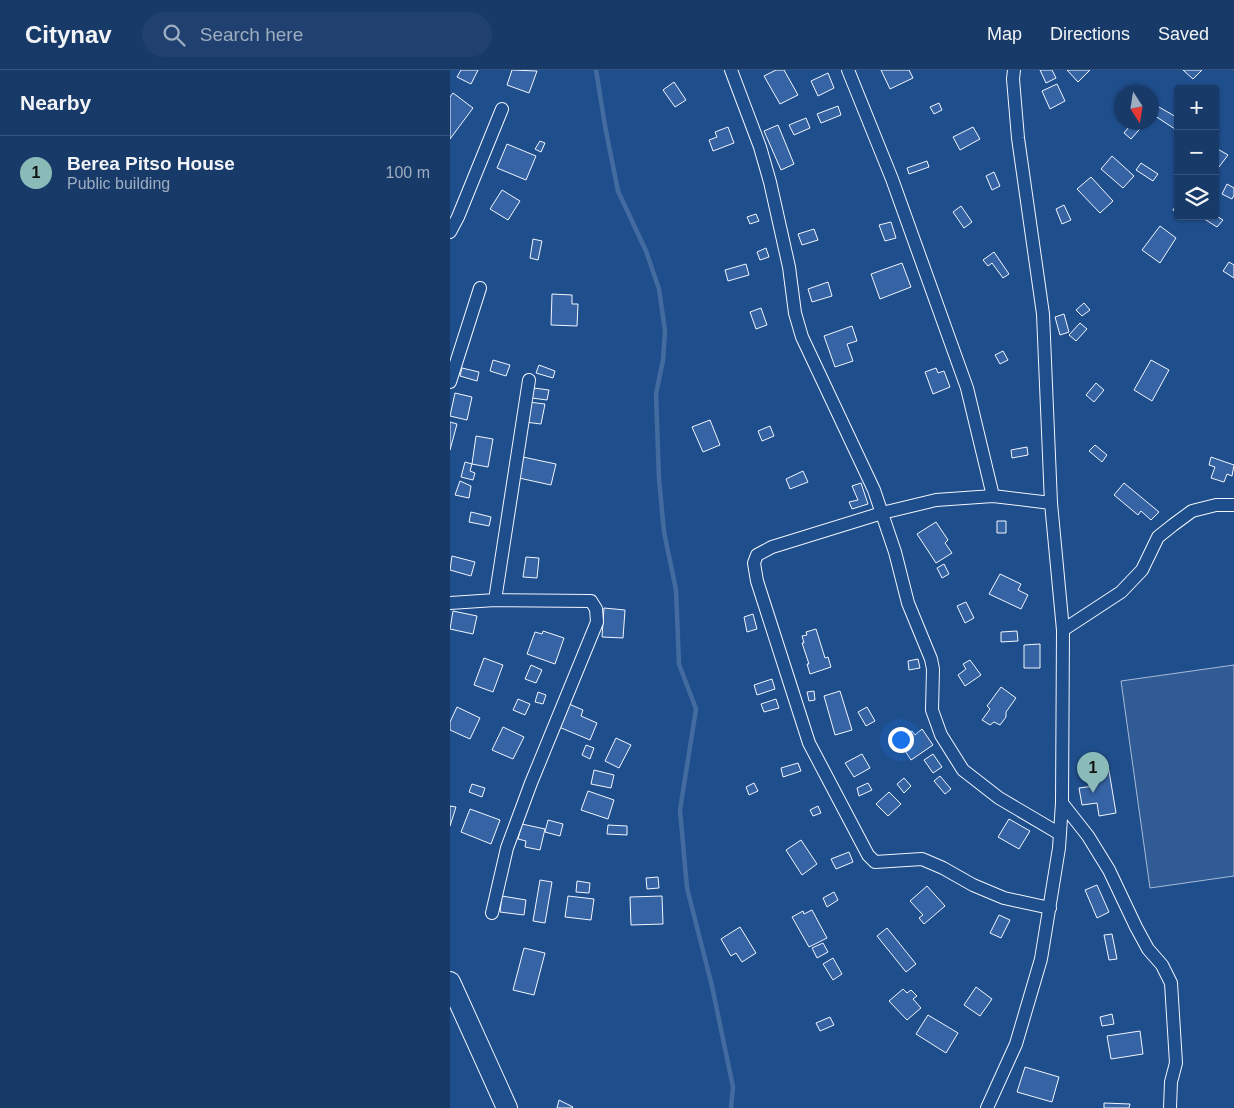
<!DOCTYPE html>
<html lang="en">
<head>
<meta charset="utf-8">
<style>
	body { margin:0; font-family:Arial,sans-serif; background:#20416f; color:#f1f3f6 }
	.controls { position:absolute; right:15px; top:15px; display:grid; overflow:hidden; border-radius:5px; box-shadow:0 1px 4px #0004 }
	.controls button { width:45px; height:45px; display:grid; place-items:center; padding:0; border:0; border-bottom:1px solid #36547d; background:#173a69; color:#f1f3f6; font:25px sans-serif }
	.compass { position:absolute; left:664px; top:15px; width:45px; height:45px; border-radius:50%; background:#173a69; box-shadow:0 1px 4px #0004; rotate:168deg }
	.you { position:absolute; left:450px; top:669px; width:18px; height:18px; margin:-12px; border:4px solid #fff; border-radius:50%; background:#1a73e8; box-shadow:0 0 0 8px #1a73e833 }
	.badge { display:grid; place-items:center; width:32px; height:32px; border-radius:50%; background:#8bbbb9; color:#111; font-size:16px; font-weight:700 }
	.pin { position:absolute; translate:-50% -41px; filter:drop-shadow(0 1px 2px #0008) }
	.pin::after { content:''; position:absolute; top:26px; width:18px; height:15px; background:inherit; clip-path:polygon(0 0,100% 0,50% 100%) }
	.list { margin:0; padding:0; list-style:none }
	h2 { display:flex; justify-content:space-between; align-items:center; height:65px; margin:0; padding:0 20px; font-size:21px }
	h2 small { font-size:16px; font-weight:400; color:#9eadc0 }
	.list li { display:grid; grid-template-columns:32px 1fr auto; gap:15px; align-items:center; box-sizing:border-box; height:75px; padding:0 20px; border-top:1px solid #36547d }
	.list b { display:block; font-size:19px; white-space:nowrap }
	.list p { margin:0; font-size:16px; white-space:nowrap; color:#9eadc0 }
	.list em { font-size:16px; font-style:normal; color:#9eadc0 }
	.icon { flex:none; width:28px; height:28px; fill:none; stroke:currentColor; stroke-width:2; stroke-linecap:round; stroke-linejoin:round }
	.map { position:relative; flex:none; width:784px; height:1038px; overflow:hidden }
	header { display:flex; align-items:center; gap:30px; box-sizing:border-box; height:70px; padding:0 25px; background:#173a69; border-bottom:1px solid #36547d }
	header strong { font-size:24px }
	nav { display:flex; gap:28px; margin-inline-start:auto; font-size:18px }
	.search { width:350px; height:45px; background:#20416f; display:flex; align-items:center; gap:12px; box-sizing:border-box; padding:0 18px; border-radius:28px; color:#9eadc0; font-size:19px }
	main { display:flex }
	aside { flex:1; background:#173a69 }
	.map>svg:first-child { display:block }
	.built { fill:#305b95; stroke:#a8bbd7 }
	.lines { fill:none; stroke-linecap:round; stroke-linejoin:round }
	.stream { stroke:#446ba0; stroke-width:4.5 }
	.building { fill:#3563a3; stroke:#f2f6ff }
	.street-casing { stroke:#f2f6ff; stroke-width:14 }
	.primary-casing { stroke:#f2f6ff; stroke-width:22 }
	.street { stroke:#1f4e8c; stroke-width:12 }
	.primary { stroke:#1f4e8c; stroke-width:20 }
</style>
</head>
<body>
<header>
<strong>Citynav</strong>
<div class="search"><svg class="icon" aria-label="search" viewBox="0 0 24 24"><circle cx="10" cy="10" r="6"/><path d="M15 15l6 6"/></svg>Search here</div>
<nav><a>Map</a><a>Directions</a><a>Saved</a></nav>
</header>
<main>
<aside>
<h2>Nearby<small></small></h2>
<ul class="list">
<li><span class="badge">1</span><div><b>Berea Pitso House</b><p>Public building</p></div><em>100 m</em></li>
</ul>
</aside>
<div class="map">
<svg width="784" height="1038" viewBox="0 0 784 1038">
	<rect width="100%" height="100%" fill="#1f4e8c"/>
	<!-- built -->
	<path class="built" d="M784,595V806L700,818L671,611Z"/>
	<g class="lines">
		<!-- stream -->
		<path class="stream" d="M146,0L155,56L168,121L196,181L209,219L215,261L213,290L206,324L209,409L214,462L226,520L229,594L246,639L230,740L237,818L262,916L283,1017L281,1038"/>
	</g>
	<!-- building -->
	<path class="building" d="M11,0H28L21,14L7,7Z
		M62,0L87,1L79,23L57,15Z
		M326,0H334L348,25L330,34L314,6Z
		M431,0H459L463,8L440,19Z
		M590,0H602L606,8L596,13Z
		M617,0H640L628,12Z
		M733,0H752L743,9Z
		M378,3L384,18L368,26L361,11Z
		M224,12L236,30L225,37L213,20Z
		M607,14L615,31L600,39L592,21Z
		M3,23L23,38L0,69V27Z
		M489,33L492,40L484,44L480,37Z
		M702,33L728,48V61L702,44Z
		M388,36L391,45L371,53L367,44Z
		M356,48L360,58L344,65L339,55Z
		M683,52H696L681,69L674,63Z
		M328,55L344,94L331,100L314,61Z
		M278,57L284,73L263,81L259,70L267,67L265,62Z
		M523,57L530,69L510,80L503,67Z
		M90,71L95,73L91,82L85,79Z
		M57,74L86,86L76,110L47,98Z
		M766,78L778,85L769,97L765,94Z
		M662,86L684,106L673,118L651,99Z
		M477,91L479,97L459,104L457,98Z
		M691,93L708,104L703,111L686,100Z
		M544,102L550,116L542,120L536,106Z
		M641,107L663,131L650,143L627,119Z
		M777,114L784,118V125L782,129L772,124Z
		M52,120L70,131L58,150L40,139Z
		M728,132V144L723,140Z
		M614,135L621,150L612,154L606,139Z
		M511,136L522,152L514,158L503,142Z
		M306,144L309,151L300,154L297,147Z
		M765,145L773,150L767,157L751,147Z
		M441,152L446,168L435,171L429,155Z
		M710,156L726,168L710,193L692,180Z
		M364,159L368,170L352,175L348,164Z
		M83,169L92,171L88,190L80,188Z
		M316,178L319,187L310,190L307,182Z
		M544,182L559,204L553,208L542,193L538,196L533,190Z
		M779,192L784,195V208L773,201Z
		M452,193L461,217L430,229L421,204Z
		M296,194L299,205L278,211L275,200Z
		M378,212L382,226L362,232L358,219Z
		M102,224L122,225V234H128L127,256L101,255Z
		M634,233L640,240L632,246L626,240Z
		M311,238L317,255L306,259L300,242Z
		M614,244L619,262L610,265L605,247Z
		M630,253L637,259L626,271L619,265Z
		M402,256L407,271L397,274L403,291L385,297L374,266Z
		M553,281L558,290L550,294L545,285Z
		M43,290L60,295L56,306L40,301Z
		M701,290L719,300L702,331L684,320Z
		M89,295L105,301L103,308L86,303Z
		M12,298L29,302L27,311L10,306Z
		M486,298L488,303L494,301L500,317L483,324L475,302Z
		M646,313L654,320L644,332L636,325Z
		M84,318L99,320L97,330L82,328Z
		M5,323L22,327L17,350L0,346Z
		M78,332L95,334L91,354L75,352Z
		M260,350L270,375L253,382L242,357Z
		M0,352L7,354L0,380Z
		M320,356L324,366L312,371L308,361Z
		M26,366L43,369L38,397L22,394Z
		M645,375L657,385L652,392L639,381Z
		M577,377L578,385L562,388L561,380Z
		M73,387L106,394L101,415L69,408Z
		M761,387L784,395L782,406L777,404L774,412L761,408L765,397L759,395Z
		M15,392L22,394L20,401L25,403L23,410L11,407Z
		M353,401L358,412L340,419L336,409Z
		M10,411L21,416L19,428L5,425Z
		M411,413L418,434L402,439L399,432L408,430L402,416Z
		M674,413L709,442L701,450L691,441L688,445L664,425Z
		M21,442L41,447L39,456L19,452Z
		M547,451H556V463H547Z
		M486,452L498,470L495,473L502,483L486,493L467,464Z
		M2,486L25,492L21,506L0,500Z
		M76,487L89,488L87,508L73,507Z
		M494,494L499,504L492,508L487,498Z
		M550,504L571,514L568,520L578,525L571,539L539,524Z
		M516,532L524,548L515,553L507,536Z
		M154,538L175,540L173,568L152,567Z
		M3,541L27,546L23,564L0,559Z
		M303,544L307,559L297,562L294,547Z
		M366,559L375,588L378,587L381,597L360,604L357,594H359L352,573H354L352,566L357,565L356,562Z
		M93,561L114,568L105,594L77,584L85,562L92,564Z
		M567,561L568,571L551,572V562Z
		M590,574V598H574V575Z
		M34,588L53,595L43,622L24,615Z
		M468,589L470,598L459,600L458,591Z
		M520,590L531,605L515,616L508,605L516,599L513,594Z
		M81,595L92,600L86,613L75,609Z
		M322,609L325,619L307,625L304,615Z
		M551,617L566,628L556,642V647L550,655L544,652L540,655L532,650L540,639L537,636Z
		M364,621L365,630L359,631L357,622Z
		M390,621L402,660L385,665L374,626Z
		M88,622L96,625L93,634L85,632Z
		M68,629L80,634L75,645L63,640Z
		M326,629L329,638L314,642L311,634Z
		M119,634L133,640L131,646L147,653L140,670L109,657Z
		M7,637L30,648L20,669L0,660V652Z
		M417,637L425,651L416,656L408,642Z
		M53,657L74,667L63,689L42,680Z
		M472,659L483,675L461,690L448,670L462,661L465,665Z
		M166,668L181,675L169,698L155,691Z
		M136,675L144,678L140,689L132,685Z
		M412,684L420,698L404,707L395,693Z
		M483,684L492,697L483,703L474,690Z
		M348,693L351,701L333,707L331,698Z
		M658,695L666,743L649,746L647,733L632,735L629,718L644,716L641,697Z
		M144,700L164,705L161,718L141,714Z
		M490,706L501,719L495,724L484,711Z
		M454,708L461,716L454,723L447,714Z
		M304,713L308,721L299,725L296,717Z
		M418,713L422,720L409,726L407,718Z
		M22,714L35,718L32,727L19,722Z
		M138,721L164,730L158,749L131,740Z
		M439,722L451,734L438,746L426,734Z
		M0,736L6,737L0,756Z
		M368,736L371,743L363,746L360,740Z
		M20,739L50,750L41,774L11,762Z
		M559,749L580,761L569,779L548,767Z
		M98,750L113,754L110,766L95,762Z
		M72,754L95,759L90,780L75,777L76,771L68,769Z
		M158,755L177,756V765L157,764Z
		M351,770L367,794L352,805L336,780Z
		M399,782L403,792L386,799L381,789Z
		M208,807L209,818L197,819L196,808Z
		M90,810L102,812L95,853L83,851Z
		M127,811L140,813L139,823L126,822Z
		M647,815L659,842L647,848L635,820Z
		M477,816L495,836L474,854L469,848L473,845L460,831Z
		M384,822L388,830L377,837L373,828Z
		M52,826L76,830L74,845L50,842Z
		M118,826L144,829L141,850L115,847Z
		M212,826L213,854L181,855L180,827Z
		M362,840L377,868L359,877L342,847L353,841L354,844Z
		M549,845L560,850L551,868L540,863Z
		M290,857L306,883L292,892L286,883L281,886L271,869Z
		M437,858L466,894L456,902L427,866Z
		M662,864L667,889L659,890L654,865Z
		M373,873L378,882L367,888L362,878Z
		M74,878L95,883L84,925L63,920Z
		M383,888L392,904L383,910L373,894Z
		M526,917L542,929L530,946L514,935Z
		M453,919L457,923L461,920L467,926L463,929L471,938L457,950L439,931Z
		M662,944L664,954L652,956L650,947Z
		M478,945L508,963L496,983L466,964Z
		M380,947L384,955L370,961L366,953Z
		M690,961L693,984L661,989L657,966Z
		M575,997L609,1007L602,1032L567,1022Z
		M109,1030L123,1037L122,1038H107Z
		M654,1033L680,1034L679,1038H654Z"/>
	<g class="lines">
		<defs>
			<path id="street" d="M281,0L310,77L320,112L339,197L345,243L352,267L424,420L445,482L458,533L481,589L483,599L482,640L491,665L513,700L549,728L610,764
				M398,0L442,109L517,318L543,426
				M0,162L8,147L52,39
				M0,312L30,218
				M45,530L79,310
				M0,533L45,530L141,531L146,539L147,552L81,713L57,778L42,843
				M613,560L671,522L692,500L708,467L723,455L742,441L766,435H784
				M612,733L638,766L659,800L686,857L698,879L712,895L721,913L726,993L721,1012L720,1038
				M600,838L554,828L523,815L493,798L472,789L425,792L418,785L359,673L307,511L304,493L307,485L322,477L432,443L486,430L543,426L601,433
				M537,1038L566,974L591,889L609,778L612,733L613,560L601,433L593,244L568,68L563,9L564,0"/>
			<path id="primary" d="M0,912L57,1038"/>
		</defs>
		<!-- street casing -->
		<use href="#street" class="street-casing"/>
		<!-- primary casing -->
		<use href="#primary" class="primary-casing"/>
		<!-- street -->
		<use href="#street" class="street"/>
		<!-- primary -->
		<use href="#primary" class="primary"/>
	</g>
</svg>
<div class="controls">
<button>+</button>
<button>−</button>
<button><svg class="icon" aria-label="layers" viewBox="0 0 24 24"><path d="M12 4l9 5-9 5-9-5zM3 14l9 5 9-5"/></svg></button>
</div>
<svg class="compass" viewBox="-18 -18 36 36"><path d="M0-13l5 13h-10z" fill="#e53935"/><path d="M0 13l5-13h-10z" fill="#9eadc0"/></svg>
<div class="you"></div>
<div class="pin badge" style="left:643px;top:723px">1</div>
</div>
</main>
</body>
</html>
